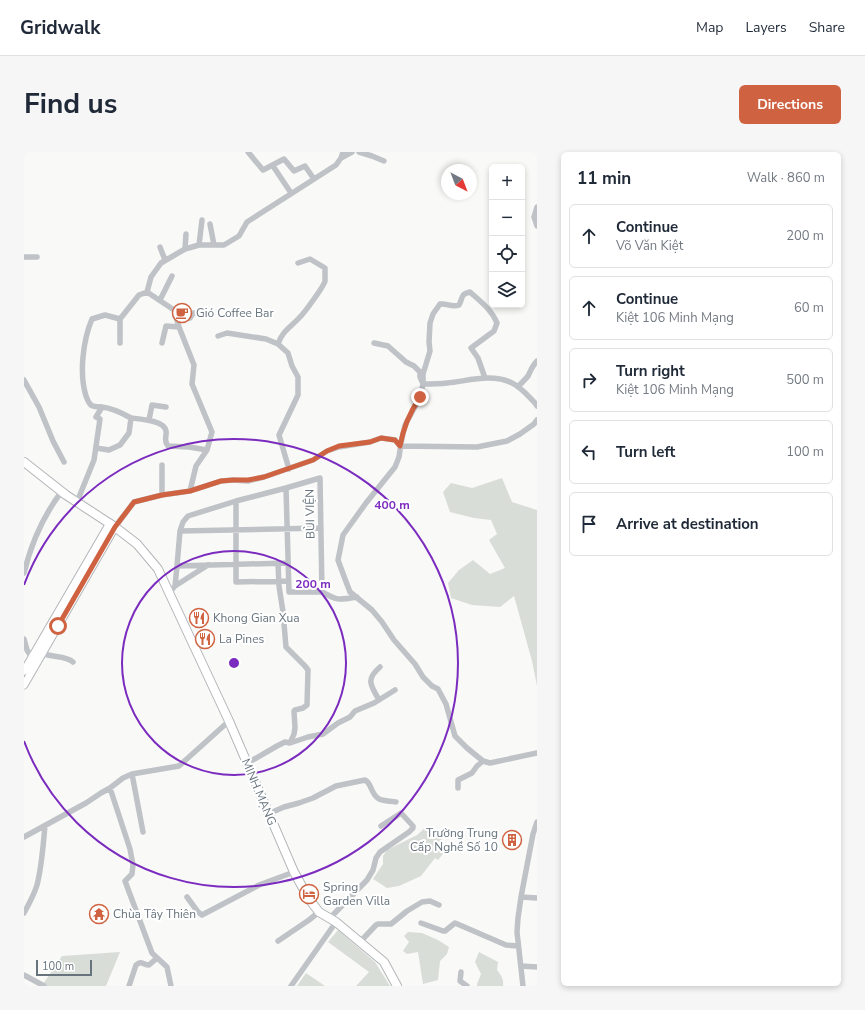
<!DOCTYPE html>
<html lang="en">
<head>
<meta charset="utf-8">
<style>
	body { margin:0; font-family:"Nunito Sans",sans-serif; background:#f6f6f7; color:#1f2937 }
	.controls { position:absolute; right:12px; top:12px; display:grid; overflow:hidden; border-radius:6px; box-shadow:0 2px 6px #0003 }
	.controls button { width:36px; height:36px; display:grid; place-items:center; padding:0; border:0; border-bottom:1px solid #e0e1e3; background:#fff; color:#1f2937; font:20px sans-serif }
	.compass { position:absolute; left:417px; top:12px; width:36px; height:36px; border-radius:50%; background:#fff; box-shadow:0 2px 6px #0003; rotate:138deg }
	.scale { position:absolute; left:12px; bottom:10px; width:56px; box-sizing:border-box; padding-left:4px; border:2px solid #67747e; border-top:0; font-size:11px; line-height:14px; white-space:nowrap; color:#67747e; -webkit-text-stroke:3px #fff; paint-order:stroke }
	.stop { position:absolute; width:12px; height:12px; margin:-9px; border:3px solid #cf6341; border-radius:50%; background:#fff }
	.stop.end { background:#cf6341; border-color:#fff; box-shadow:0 1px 4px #0008 }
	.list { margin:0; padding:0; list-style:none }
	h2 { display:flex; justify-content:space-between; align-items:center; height:52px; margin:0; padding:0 16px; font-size:17px }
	h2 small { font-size:13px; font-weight:400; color:#747a83 }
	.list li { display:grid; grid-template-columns:26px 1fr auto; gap:12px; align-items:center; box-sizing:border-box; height:64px; margin:0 8px 8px; padding:0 8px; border:1px solid #e0e1e3; border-radius:6px }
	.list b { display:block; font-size:15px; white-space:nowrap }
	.list p { margin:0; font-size:13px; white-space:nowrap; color:#747a83 }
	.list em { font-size:13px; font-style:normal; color:#747a83 }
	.icon { flex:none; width:22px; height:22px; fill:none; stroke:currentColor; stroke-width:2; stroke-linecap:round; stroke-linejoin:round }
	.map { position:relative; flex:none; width:513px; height:834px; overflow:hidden; border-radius:6px }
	header { display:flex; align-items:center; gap:24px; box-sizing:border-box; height:56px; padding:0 20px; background:#fff; border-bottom:1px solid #e0e1e3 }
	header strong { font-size:19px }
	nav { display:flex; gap:22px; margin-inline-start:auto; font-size:14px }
	.intro { display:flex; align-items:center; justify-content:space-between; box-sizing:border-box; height:96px; padding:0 24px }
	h1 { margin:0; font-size:28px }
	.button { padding:10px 18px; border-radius:6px; background:#cf6341; color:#fff; font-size:14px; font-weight:700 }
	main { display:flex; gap:24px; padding:0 24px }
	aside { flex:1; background:#fff; border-radius:6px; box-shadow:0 2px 6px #0003 }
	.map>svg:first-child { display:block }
	.green { fill:#d9ddd7 }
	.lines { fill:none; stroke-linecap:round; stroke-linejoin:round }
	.major-casing { stroke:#b3b7ba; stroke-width:9 }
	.highway-casing { stroke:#b3b6b9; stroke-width:10 }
	.minor { stroke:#bfc2c6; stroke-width:5.5 }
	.major { stroke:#fff; stroke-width:7 }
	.highway { stroke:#fff; stroke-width:8 }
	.route { stroke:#cf6341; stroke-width:5 }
	.ring { fill:none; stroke:#7b2cbf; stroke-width:2 }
	.labels { text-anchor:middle; stroke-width:4; stroke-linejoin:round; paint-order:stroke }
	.poi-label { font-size:12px; fill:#67747e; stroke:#fff; text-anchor:start }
	.street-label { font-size:12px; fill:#67747e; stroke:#fff }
	.centre { fill:#7b2cbf; stroke:#fff; stroke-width:2 }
	.ring-label { font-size:12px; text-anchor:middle; font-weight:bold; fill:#7b2cbf; stroke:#fff; stroke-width:4; stroke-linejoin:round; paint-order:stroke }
</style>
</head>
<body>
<header>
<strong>Gridwalk</strong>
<nav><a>Map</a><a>Layers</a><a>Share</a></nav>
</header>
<div class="intro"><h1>Find us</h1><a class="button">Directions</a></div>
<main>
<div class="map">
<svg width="513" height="834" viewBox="0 0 513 834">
	<rect width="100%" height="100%" fill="#f9f9f7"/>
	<!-- green -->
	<path class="green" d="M478,326L488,350L513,358V534L508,509L490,444L476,455L448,453L427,446L424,431L435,418L449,408L466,422L481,416L465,388L473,382L467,368L450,366L426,360L419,340L427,331L448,336Z
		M403,674C413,681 419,686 422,698L414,708L411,706L397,724L375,734L363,736L349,727L359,712V704L363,698L393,683Z
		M314,778L351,810L366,834H332L345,820L304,790Z
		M384,780L398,781L414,788L425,795L423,802L416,809L414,828L399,832L394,800L383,802L379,799L385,790L380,784Z
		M96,800L82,834H23L19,832L38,804Z
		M455,800L474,810L473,818C477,823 480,827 479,834H453V832L457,822L451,810Z
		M282,821L301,834H273Z"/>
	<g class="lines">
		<defs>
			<path id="major" d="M0,519L86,371
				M0,533L91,375"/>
			<path id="highway" d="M0,310L42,343L91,375L113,392L134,417L205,569L270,720L285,747L295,760L312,770L360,810L373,834"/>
		</defs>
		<!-- major casing -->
		<use href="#major" class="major-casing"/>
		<!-- highway casing -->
		<use href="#highway" class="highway-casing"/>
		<!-- minor -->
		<path class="minor" d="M224,0L239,18L260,7L270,19L281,14L290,27
			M335,0L348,4L360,9
			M317,6L328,0
			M249,14L267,41
			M513,55L510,65L513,74
			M186,72L190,93
			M175,93L178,68
			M136,95L141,108
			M161,97L162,82
			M0,105H13
			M123,140L150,158L155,175L170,213L168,232L188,280L183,298L172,314L166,339
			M136,148L148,124
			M96,167L81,163L68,167C59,188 55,222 62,244C63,246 64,250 66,252C69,256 74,254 78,255C88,256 98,261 107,266
			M153,169L166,166L169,161L177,162
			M194,184L203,181L242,187L254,192
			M96,191V167L115,143L123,140L127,125L137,111L161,97L175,93H200L215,84L223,70L312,13L317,6L319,0
			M138,191L142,174L155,175
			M350,191L364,194L382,210L390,214L396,220V225L399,232C407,232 415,232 423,231C444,229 468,221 488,231C497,235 504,244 511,251L513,254
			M461,226L454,206L447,196L470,179L473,171C468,158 456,149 446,140C436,142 439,146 435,153C428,156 423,151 416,152L409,162L406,171L405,190L406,199L399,222V232L396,245L392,253L381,273L377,291L375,305L371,315L342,351L319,383L314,408L321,427L326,440L348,458L358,470L370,488L391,512L399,525L408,534L414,537L422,552L431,584L443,596L459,609L466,611L513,601
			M0,228L15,255L29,289L40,310
			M494,235C497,231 501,228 504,224C507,218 508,214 513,209
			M125,268L128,253L142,255
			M376,294L453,295L483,289L496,282L510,272L513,268
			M72,296L85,298L96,293L105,281L107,266C115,267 140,268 142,279C143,285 139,288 144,294L165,295L183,298
			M138,313V343
			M265,317L255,283L274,243V225L268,214L264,201L254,192C258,179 267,175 276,165C281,160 300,134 301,129C301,125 301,120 301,116L286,107L274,111
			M262,336L265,440H298
			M212,349V430L264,429
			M53,350L70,308L76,267L72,265L78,255
			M91,375L110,350L138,343L166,339L197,329L209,328L224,329L240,325L289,308L303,299L315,295L346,290L357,286L371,288L376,294
			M156,379L297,376
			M254,411L255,434L259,460L262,495L281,514L284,518L283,553L279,556L271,558L270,559L271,576L270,582L266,591
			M153,414L264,411
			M0,421C7,392 19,364 38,339
			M151,434L153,414L156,379L159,370L164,364L212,349L262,336L296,326L298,440
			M298,440C314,449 315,448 333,445
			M145,441L151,434L184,413
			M0,487L3,498L8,506
			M18,501C28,506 41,503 49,510
			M355,548C347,533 341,528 356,515
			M222,612L253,594L261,590L266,591L284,585L299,582L314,571L326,565L331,559L350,551L371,538
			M108,622L119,680
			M86,636L106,697L109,713L108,722L101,729L128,801L143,815L147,834
			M434,636V628L448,621L453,614L459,609
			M244,662L260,655L275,651L289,646L312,634L341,628C345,630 345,632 347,636C353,650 357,648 372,650
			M0,685L62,651L77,641L86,636L99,626L108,622L155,614L205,569
			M163,745L174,760L178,763L235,733L270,720
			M497,745L513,746
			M0,761C5,752 10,743 13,733C18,714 19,693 21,674
			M305,767L343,728L349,718L352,706L356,700L385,680L389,676V674L377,661L357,674
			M397,771L419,779H421L431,771L482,793L494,794
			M254,789L285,768L295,760
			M336,790L352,773L354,772H367L383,759L398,750L406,749L415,753
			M497,814L513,815
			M437,820L436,829L443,834
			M0,823L20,834
			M105,834L112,813C118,808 119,813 125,813L133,806
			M267,834L312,770
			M499,834L493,780L494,766L497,745L509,682L513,670"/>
		<!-- major -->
		<use href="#major" class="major"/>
		<!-- highway -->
		<use href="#highway" class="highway"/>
	</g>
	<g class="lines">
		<!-- route -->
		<path class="route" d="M34,474L91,375L110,350L138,343L166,339L197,329L209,328H224L240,325L289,308L303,299L315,294L346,290L357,286L371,288L376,294C379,277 386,260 396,245"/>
	</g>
	<!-- distance rings -->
	<g class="ring">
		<circle cx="210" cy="511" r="112"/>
		<path d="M0 433A224 224 0 1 1 0 589"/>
	</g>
	<!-- icons -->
	<defs>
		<symbol id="cafe-ring" viewBox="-11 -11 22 22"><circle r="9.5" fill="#fff" stroke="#cf6341" stroke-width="1.5"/><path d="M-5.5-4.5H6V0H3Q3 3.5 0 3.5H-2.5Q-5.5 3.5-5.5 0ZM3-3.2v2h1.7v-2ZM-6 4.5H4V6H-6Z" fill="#cf6341"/></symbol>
		<symbol id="restaurant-ring" viewBox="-11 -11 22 22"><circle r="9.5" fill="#fff" stroke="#cf6341" stroke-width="1.5"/><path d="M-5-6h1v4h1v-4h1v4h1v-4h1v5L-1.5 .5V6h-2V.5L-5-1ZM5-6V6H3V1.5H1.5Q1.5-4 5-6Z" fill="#cf6341"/></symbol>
		<symbol id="building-ring" viewBox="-11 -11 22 22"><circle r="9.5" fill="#fff" stroke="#cf6341" stroke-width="1.5"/><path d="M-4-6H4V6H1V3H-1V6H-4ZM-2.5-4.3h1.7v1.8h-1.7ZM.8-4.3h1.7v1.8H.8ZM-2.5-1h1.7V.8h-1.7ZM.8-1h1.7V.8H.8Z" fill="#cf6341"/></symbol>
		<symbol id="hotel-ring" viewBox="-11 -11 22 22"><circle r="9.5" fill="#fff" stroke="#cf6341" stroke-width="1.5"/><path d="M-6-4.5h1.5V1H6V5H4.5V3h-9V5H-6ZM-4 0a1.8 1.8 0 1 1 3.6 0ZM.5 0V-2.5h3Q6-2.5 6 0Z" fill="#cf6341"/></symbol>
		<symbol id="temple-ring" viewBox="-11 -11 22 22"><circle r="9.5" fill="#fff" stroke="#cf6341" stroke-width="1.5"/><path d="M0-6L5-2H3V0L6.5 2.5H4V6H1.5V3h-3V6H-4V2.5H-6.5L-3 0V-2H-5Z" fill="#cf6341"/></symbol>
	</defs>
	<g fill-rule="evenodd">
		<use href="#cafe-ring" x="147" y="150" width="22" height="22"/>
		<use href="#restaurant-ring" x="164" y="455" width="22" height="22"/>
		<use href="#restaurant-ring" x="170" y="476" width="22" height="22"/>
		<use href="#building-ring" x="477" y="677" width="22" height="22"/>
		<use href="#hotel-ring" x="274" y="731" width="22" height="22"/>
		<use href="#temple-ring" x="64" y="751" width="22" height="22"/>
	</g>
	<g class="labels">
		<!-- poi labels -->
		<g class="poi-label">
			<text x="172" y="165">Gió Coffee Bar</text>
			<text x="189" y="470">Khong Gian Xua</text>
			<text x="195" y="491">La Pines</text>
			<text x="474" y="685" text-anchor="end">Trường Trung<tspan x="474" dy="14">Cấp Nghề Số 10</tspan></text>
			<text x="299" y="739">Spring<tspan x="299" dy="14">Garden Villa</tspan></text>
			<text x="89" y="766">Chùa Tây Thiên</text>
		</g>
		<!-- street labels -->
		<g class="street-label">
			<text transform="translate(286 362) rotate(-91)" y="4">BÙI VIỆN</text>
			<text transform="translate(235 640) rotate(67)" y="4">MINH MẠNG</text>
		</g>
	</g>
	<circle cx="210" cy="511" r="6" class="centre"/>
	<g class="ring-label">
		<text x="368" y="357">400 m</text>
		<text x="289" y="436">200 m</text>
	</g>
</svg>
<div class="controls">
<button>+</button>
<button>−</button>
<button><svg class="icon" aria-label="locate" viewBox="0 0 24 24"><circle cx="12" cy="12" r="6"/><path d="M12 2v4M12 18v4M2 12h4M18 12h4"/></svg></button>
<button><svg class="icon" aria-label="layers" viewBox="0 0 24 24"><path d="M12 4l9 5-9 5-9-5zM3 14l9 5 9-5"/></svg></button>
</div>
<svg class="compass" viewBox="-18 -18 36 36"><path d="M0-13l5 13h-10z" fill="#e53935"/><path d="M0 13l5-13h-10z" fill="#747a83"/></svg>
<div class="scale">100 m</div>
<div class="stop" style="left:34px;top:474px"></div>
<div class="stop end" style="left:396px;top:245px"></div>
</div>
<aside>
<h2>11 min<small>Walk · 860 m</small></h2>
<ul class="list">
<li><svg class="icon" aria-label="ahead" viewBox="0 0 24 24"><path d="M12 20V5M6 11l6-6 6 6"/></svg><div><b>Continue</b><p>Võ Văn Kiệt</p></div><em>200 m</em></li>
<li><svg class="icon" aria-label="ahead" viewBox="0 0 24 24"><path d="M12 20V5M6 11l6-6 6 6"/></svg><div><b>Continue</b><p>Kiệt 106 Minh Mạng</p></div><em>60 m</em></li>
<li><svg class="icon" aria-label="right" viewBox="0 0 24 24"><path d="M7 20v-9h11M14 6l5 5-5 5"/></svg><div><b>Turn right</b><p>Kiệt 106 Minh Mạng</p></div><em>500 m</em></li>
<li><svg class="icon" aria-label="left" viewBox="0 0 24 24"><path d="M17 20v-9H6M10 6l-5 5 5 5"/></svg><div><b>Turn left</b></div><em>100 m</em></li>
<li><svg class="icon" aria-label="arrive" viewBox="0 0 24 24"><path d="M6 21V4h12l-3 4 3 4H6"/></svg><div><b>Arrive at destination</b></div></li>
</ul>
</aside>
</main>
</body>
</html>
